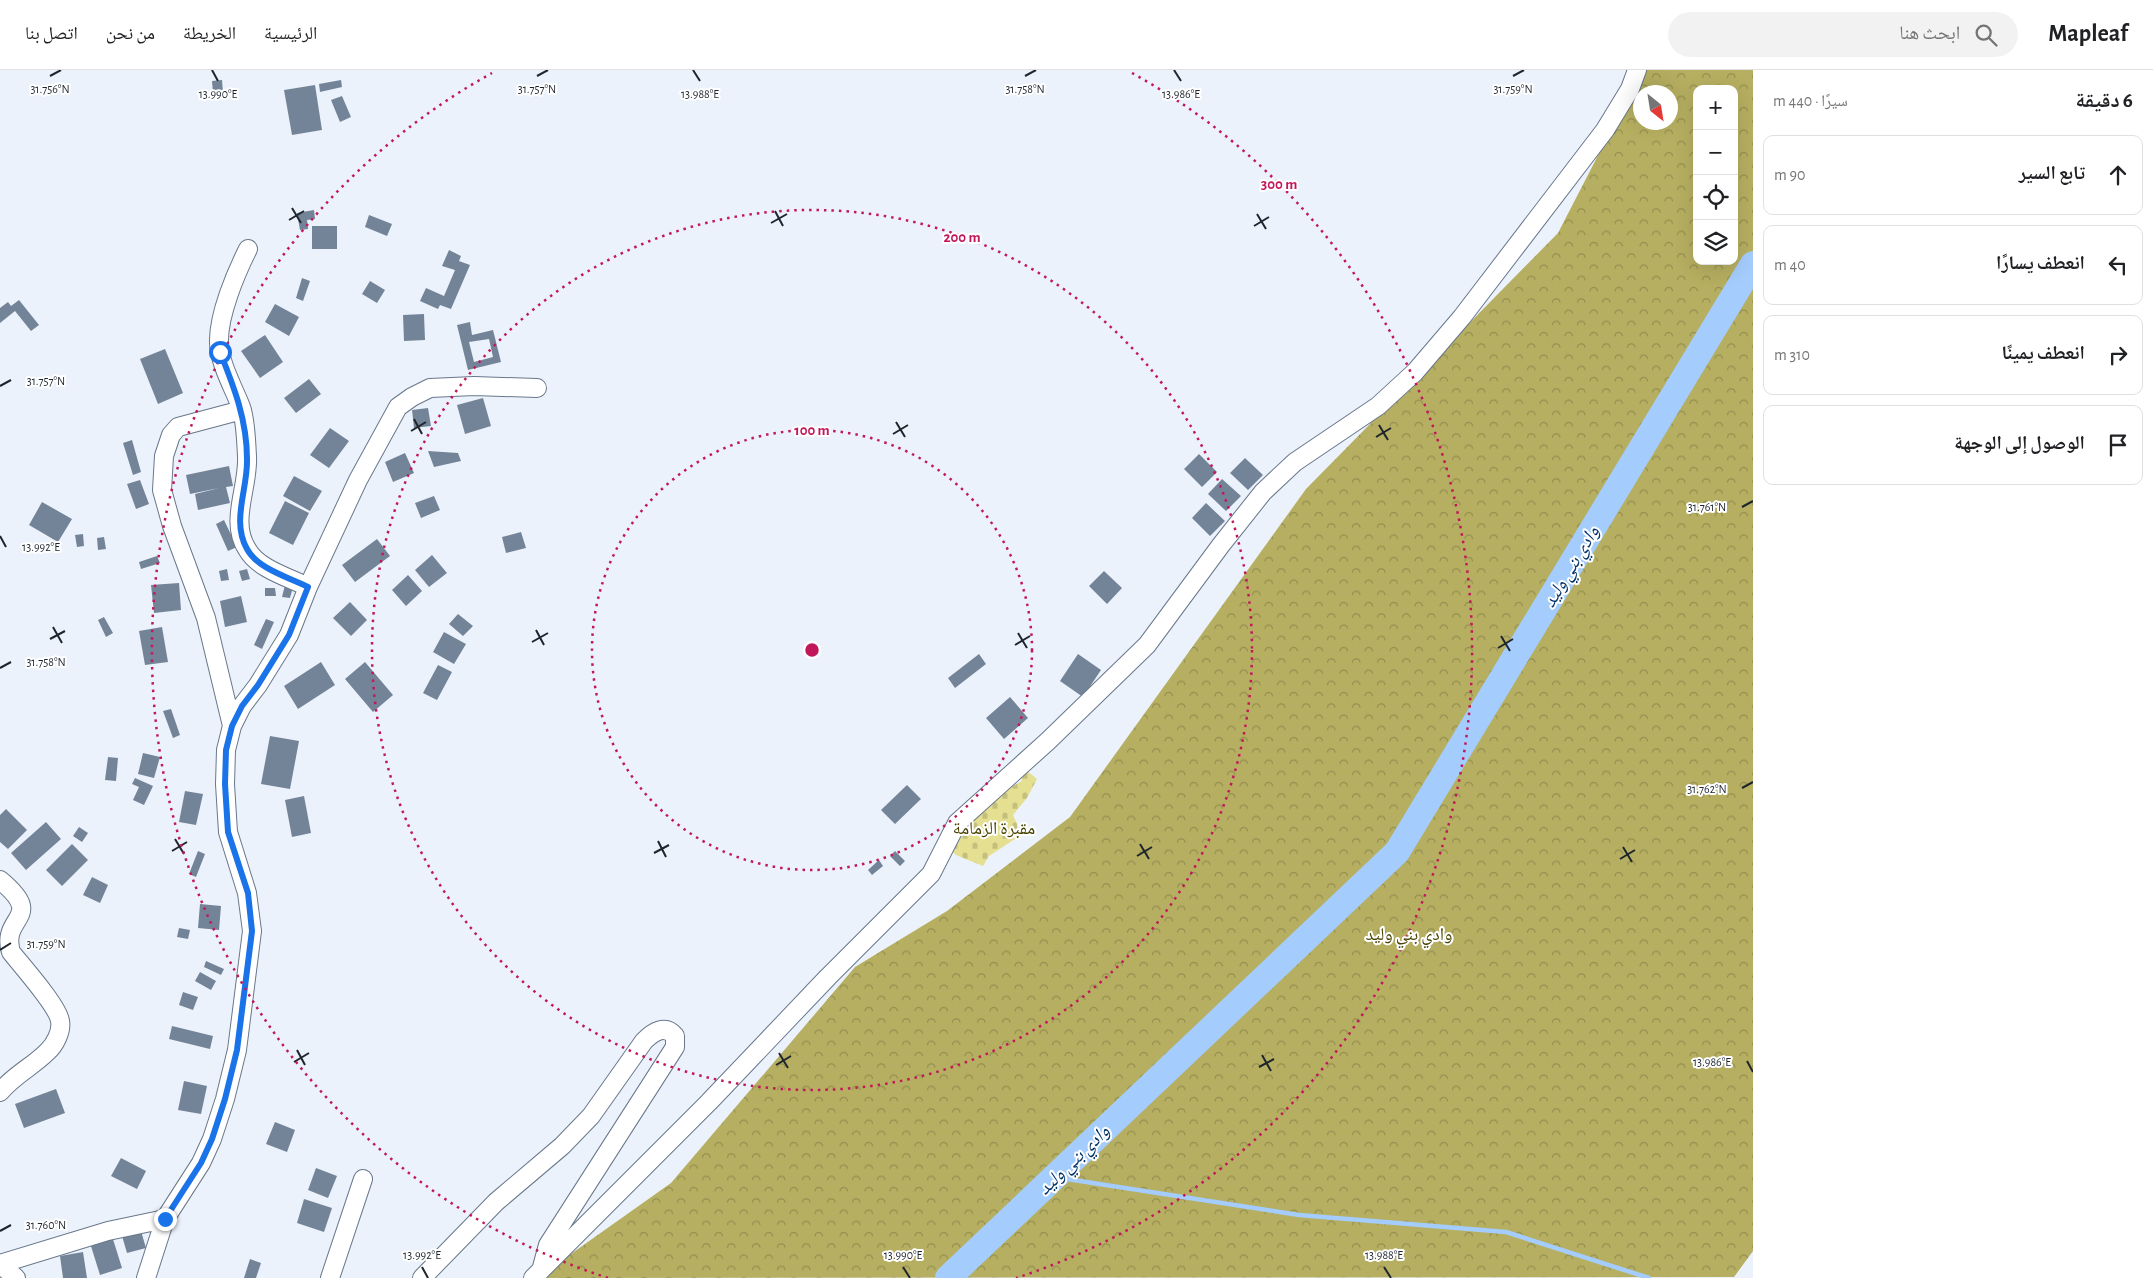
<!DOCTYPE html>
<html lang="ar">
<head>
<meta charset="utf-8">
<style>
	body { margin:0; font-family:"Alegreya Sans","Noto Naskh Arabic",sans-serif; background:#f2f2f2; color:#202124; direction:rtl }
	.controls { position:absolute; right:15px; top:15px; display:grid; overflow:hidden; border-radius:10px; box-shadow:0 5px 20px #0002 }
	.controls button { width:45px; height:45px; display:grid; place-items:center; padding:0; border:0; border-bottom:1px solid #e0e0e0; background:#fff; color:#202124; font:25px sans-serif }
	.compass { position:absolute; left:1633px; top:15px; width:45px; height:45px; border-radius:50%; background:#fff; box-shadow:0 5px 20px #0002; rotate:150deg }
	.stop { position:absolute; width:15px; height:15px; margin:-11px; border:4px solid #1a73e8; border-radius:50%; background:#fff }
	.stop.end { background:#1a73e8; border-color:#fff; box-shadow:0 1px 5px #0008 }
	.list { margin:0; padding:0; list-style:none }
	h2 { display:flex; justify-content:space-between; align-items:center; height:65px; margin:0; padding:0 20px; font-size:21px }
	h2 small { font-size:16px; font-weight:400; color:#757577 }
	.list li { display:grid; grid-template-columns:32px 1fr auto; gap:15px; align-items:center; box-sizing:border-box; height:80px; margin:0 10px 10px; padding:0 10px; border:1px solid #e0e0e0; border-radius:10px }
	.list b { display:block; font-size:19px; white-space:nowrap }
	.list em { font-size:16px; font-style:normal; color:#757577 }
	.icon { flex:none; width:28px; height:28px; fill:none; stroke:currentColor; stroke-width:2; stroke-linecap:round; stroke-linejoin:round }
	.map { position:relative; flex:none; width:1753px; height:1208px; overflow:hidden; direction:ltr }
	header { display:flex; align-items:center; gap:30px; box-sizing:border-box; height:70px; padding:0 25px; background:#fff; border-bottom:1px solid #e0e0e0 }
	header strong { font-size:24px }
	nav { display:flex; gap:28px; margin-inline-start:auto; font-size:18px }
	.search { width:350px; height:45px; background:#f2f2f2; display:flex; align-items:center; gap:12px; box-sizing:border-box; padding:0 18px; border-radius:28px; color:#757577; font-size:19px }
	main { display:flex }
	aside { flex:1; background:#fff }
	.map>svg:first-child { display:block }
	.forest { fill:url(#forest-crowns); fill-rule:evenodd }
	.cemetery { fill:url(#cemetery-stones) }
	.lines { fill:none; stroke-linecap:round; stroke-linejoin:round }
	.stream { stroke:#a4ccfc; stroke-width:4.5 }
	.river { stroke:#a4ccfc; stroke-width:26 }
	.building { fill:#748498; fill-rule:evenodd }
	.minor-casing { stroke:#68778b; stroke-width:20 }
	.minor { stroke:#fff; stroke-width:18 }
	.route { stroke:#1a73e8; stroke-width:6 }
	.ticks { fill:none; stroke:#1e252d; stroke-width:2 }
	.ring { fill:none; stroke:#c2185b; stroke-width:2.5; stroke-dasharray:2.5 5 }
	.labels { text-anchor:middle; stroke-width:4; stroke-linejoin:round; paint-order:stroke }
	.park-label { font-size:18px; fill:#494302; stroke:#fff }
	.water-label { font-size:19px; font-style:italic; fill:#003367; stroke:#fff }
	.ticks-label { font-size:12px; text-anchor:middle; fill:#1e252d; stroke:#fff; stroke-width:4; stroke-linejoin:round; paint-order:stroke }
	.centre { fill:#c2185b; stroke:#fff; stroke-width:2.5 }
	.ring-label { font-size:15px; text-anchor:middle; font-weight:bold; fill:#c2185b; stroke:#fff; stroke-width:4; stroke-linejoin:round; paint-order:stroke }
</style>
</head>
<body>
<header>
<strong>Mapleaf</strong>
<div class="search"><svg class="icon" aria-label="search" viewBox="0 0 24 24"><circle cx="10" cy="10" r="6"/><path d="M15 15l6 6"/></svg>ابحث هنا</div>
<nav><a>الرئيسية</a><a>الخريطة</a><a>من نحن</a><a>اتصل بنا</a></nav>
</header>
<main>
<aside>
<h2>6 دقيقة<small>سيرًا · 440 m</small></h2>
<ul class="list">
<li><svg class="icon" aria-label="ahead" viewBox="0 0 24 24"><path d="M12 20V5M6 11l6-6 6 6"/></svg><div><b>تابع السير</b></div><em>90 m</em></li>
<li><svg class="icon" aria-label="left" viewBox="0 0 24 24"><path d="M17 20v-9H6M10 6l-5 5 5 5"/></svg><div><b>انعطف يسارًا</b></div><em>40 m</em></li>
<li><svg class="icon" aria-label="right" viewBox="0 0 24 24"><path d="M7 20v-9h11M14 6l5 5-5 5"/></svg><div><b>انعطف يمينًا</b></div><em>310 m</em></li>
<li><svg class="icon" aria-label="arrive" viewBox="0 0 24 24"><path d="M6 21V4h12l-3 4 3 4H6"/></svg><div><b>الوصول إلى الوجهة</b></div></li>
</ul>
</aside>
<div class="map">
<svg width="1753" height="1208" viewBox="0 0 1753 1208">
	<defs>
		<pattern id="forest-crowns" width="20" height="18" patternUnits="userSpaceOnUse" patternTransform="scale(1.25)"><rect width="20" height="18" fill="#b6af61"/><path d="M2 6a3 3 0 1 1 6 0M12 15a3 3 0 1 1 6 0" fill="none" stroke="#938e50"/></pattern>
		<pattern id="cemetery-stones" width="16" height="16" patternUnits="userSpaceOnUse" patternTransform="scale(1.25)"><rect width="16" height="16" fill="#e5df91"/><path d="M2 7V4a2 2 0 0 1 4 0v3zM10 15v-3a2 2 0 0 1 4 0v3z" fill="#c4bf7d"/></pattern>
	</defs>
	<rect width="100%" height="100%" fill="#ebf2fb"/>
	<!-- forest -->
	<path class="forest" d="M1642,0H1753V1181L1734,1207L537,1208L671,1113L855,897L947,841L1070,747L1306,419L1558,163ZM1697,19H1734V191H1697ZM1640,22H1670V52H1640Z"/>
	<!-- cemetery -->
	<path class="cemetery" d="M1026,700L1037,709L1027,728L1013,745L1017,754L1018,767L989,786L983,796L956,785L951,780L992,727L1022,711L1020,704Z"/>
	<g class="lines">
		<!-- stream -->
		<path class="stream" d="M1054,1107L1299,1145L1506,1162L1649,1208"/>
		<!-- river -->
		<path class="river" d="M948,1208L1397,782L1753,194"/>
	</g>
	<!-- building -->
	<path class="building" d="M222,10L223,23L213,24L212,11Z
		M341,10L342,17L320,22L319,14Z
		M315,15L322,60L292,65L284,20Z
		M342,26L351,47L340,52L331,30Z
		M314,140L315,149L307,150L308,159L300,160L297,143Z
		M369,145L392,154L387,166L365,157Z
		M312,156H337V179H312Z
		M449,180L461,186L459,191L470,195L451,239L440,235L438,239L420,231L426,218L444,226L455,200L442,196Z
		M302,208L310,211L303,231L296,228Z
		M370,211L385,220L377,233L362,224Z
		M19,230L39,255L31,261L15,241L0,253V238L8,232L11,236Z
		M275,234L299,247L289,266L265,252Z
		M424,244L425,270L404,271L403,245Z
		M470,252L472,265L493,260L501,292L468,300L457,255ZM489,269L493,287L474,292L469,272Z
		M265,265L283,292L260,308L241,281Z
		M165,279L183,323L158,334L140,289Z
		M309,309L321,324L296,343L284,328Z
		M483,328L491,356L465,364L457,335Z
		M428,338L431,356L414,358L412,340Z
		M330,358L349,371L329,398L310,385Z
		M132,370L141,402L133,405L123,373Z
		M428,381L458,383L461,391L434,397Z
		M405,383L414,403L393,412L385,392Z
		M1199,384L1217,402L1202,417L1184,399Z
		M1245,388L1263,405L1248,420L1230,403Z
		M229,396L233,416L226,417L230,433L198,440L195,424L219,418L190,424L186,405Z
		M294,406L322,421L310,441L283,426Z
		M1222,409L1241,426L1226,441L1208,424Z
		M140,410L149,434L136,439L127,414Z
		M434,426L440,440L421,448L415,433Z
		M285,431L309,443L293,475L269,463Z
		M42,432L72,449L58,472L29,455Z
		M1206,433L1225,451L1210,466L1192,448Z
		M224,450L237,477L228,481L216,454Z
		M521,462L526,478L506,483L502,467Z
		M83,464L84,476L77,477L75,465Z
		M104,467L106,479L98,480L97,468Z
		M377,469L390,486L355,512L342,495Z
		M432,485L447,503L429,517L415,500Z
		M157,486L160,493L141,499L139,492Z
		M227,499L229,510L221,511L219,501Z
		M247,499L250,509L242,511L239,501Z
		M1104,501L1122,518L1107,534L1089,516Z
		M408,505L422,521L406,536L392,520Z
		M179,513L181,540L154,543L151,515Z
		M285,515L293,517L290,528L282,527Z
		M265,518H275L276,526H265Z
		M241,526L247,552L225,557L220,531Z
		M350,532L367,550L351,566L333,548Z
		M458,544L473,556L463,566L449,554Z
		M104,547L113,563L106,567L98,550Z
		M266,549L274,552L262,579L254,575Z
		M162,557L168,592L145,595L139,561Z
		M444,562L466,574L454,594L433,582Z
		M979,584L986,594L955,618L948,608Z
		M1078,584L1101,600L1083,627L1060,611Z
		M321,592L335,615L298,639L284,616Z
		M365,592L393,625L373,642L345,609Z
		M438,595L452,602L437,630L423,623Z
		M1010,627L1028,648L1004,669L986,648Z
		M171,639L180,665L173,668L163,641Z
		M270,666L299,671L290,719L261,714Z
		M143,683L160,687L154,708L138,704Z
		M108,687L118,688L116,711L105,710Z
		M135,708L153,716L144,735L133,730L139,717L132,714Z
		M907,715L921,729L895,754L881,740Z
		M185,721L203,724L196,755L179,752Z
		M304,726L311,763L292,767L285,730Z
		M6,739L27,760L8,779L0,772V745Z
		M46,752L61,769L26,800L11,783Z
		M79,757L88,763L82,772L73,766Z
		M72,774L88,790L62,816L46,800Z
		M198,781L205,784L196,807L189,804Z
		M895,781L905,791L900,796L890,786Z
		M879,790L883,796L872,805L868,800Z
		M92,807L108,815L100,833L83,825Z
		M200,834L221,836L219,860L198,858Z
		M179,858L190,860L188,869L177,867Z
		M206,891L224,899L221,905L204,897Z
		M200,902L216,911L211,920L195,911Z
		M183,922L198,927L193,940L179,935Z
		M172,956L213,966L210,979L169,969Z
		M184,1011L207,1016L201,1044L178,1040Z
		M56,1019L65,1043L24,1058L15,1034Z
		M275,1052L295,1060L287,1082L266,1074Z
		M121,1088L146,1101L137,1119L111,1106Z
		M316,1098L337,1106L328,1128L308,1120Z
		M304,1129L332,1138L324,1162L297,1153Z
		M141,1161L146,1178L127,1183L122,1166Z
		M112,1166L122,1198L100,1205L90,1173Z
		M83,1182L87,1208H63L60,1186Z
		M250,1189L261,1193L256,1208H244Z"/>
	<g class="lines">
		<defs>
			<path id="minor" d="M248,179C236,203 218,245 219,273C219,292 234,319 241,337C246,352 246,371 247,386C249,417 229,451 247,479C258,499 288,507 308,517
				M232,656L206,548L172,456L162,420L164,386L171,365L178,357L242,340
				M0,810C47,849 0,845 11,882C22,896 58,936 60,951C62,961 55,975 47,982C32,997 14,1005 0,1022
				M0,1194L108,1161L165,1149L201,1093L212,1069L225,1029L237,980L252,861L247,823L228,762L225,714L226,680L232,656L242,636L258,615L289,565L308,517L358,410L398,337L412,327L430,318L474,316L537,318
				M0,1194L16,1208
				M146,1208L165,1149
				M330,1208L363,1109
				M422,1208L496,1132L562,1076L591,1046L644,971C653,962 665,954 675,966V977L548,1175L542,1197
				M533,1208L709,1032L828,907L931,804L957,753L1048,671L1147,575L1221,475L1263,422L1295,392L1378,336L1415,302L1462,247L1605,60L1630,19L1637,0"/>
		</defs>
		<!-- minor casing -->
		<use href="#minor" class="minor-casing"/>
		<!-- minor -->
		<use href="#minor" class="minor"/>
	</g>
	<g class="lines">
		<!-- route -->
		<path class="route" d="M165,1149L201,1093L212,1069L225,1029L237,980L252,861L248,823L228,762L225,714L226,680L232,656L242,636L258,615L289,565L308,517C288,507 258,499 247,479C231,451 248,419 247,389C247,350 234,317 220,282"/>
	</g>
	<!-- ticks -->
	<path class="ticks" d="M212,0L218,11M693,0L700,11M1174,0L1181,11M50,6L61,0M537,6L548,0M1025,6L1036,0M1513,6L1524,0M292,138L301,153M775,141L783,156M1257,144L1266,159M289,150L304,141M771,153L787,144M1254,156L1269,147M0,316L11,310M414,349L422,364M896,352L905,367M1379,355L1388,370M411,361L426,352M893,364L908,355M1376,367L1391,358M1742,437L1753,431M0,466L6,477M53,557L62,573M536,560L544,575M1018,563L1027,578M1501,566L1510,581M50,569L65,561M532,572L548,563M1015,575L1030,566M1498,578L1513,569M0,598L11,592M1742,718L1753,712M175,769L184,784M658,771L666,787M1140,774L1149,789M1623,777L1632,792M172,781L187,772M654,783L669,775M1137,786L1152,777M1620,789L1635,780M0,880L11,873M297,980L305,995M779,983L788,998M1262,985L1271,1001M1747,991L1753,1002M294,992L309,983M776,995L791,986M1259,997L1274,989M0,1161L11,1155M422,1197L428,1208M903,1197L910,1208M1384,1197L1391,1208"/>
	<!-- distance rings -->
	<g class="ring">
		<circle cx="812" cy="580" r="220"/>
		<circle cx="812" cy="580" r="440"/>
		<path d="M608 1208A660 660 0 0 1 492 3M1132 3A660 660 0 0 1 1016 1208"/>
	</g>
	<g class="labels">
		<!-- park labels -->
		<g class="park-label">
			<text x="994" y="764">مقبرة الزمامة</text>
			<text x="1409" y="870">وادي بني وليد</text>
		</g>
		<!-- water labels -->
		<g class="water-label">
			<text transform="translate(1570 496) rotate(-59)" y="7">وادي بني وليد</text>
			<text transform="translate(1073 1089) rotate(-44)" y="7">وادي بني وليد</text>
		</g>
	</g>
	<g class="ticks-label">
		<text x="50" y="23">31.756°N</text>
		<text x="537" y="23">31.757°N</text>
		<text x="1025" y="23">31.758°N</text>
		<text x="1513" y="23">31.759°N</text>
		<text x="218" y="28">13.990°E</text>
		<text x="700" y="28">13.988°E</text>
		<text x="1181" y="28">13.986°E</text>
		<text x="46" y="315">31.757°N</text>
		<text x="1707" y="441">31.761°N</text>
		<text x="41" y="481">13.992°E</text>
		<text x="46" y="596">31.758°N</text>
		<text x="1707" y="723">31.762°N</text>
		<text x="46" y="878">31.759°N</text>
		<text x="1712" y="996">13.986°E</text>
		<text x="46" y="1159">31.760°N</text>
		<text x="422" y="1189">13.992°E</text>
		<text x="903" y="1189">13.990°E</text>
		<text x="1384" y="1189">13.988°E</text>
	</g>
	<circle cx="812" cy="580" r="8" class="centre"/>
	<g class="ring-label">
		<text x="1279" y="119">300 m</text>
		<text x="962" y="172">200 m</text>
		<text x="812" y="365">100 m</text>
	</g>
</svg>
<div class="controls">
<button>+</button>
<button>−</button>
<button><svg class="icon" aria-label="locate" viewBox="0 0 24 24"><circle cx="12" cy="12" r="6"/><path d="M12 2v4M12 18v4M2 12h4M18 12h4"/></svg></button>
<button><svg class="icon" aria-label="layers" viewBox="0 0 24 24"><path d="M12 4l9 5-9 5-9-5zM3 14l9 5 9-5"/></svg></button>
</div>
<svg class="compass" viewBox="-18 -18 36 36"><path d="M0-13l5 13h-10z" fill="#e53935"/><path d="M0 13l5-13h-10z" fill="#757577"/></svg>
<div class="stop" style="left:220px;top:282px"></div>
<div class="stop end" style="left:165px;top:1149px"></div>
</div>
</main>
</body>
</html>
